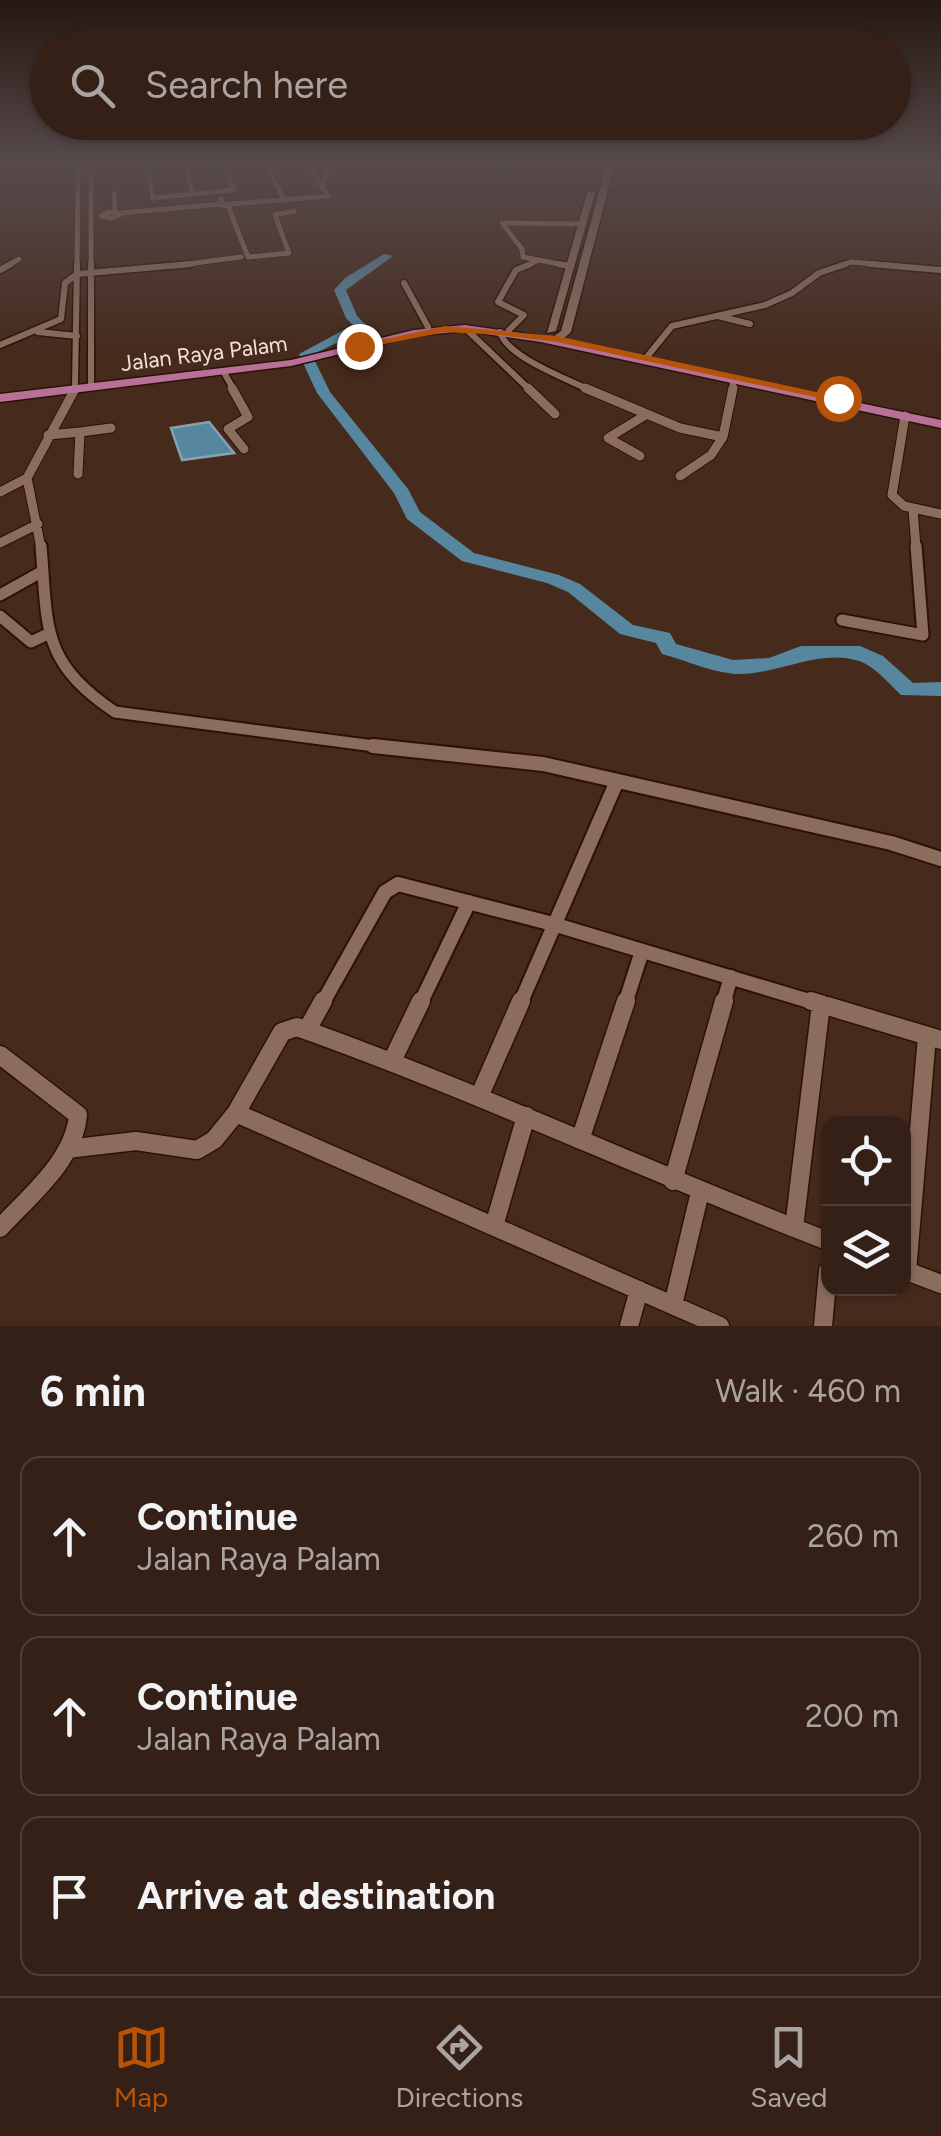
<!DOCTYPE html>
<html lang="en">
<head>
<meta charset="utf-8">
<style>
	body { margin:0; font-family:Figtree,sans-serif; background:#3c281f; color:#f1f3f6 }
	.controls { position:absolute; right:30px; bottom:30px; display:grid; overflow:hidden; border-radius:20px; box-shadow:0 2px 8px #0004 }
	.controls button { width:90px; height:90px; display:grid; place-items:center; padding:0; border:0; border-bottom:2px solid #4e3e35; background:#342016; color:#f1f3f6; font:50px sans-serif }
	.stop { position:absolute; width:30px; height:30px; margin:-22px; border:8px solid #b45309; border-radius:50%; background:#fff }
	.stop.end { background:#b45309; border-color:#fff; box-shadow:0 2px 10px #0008 }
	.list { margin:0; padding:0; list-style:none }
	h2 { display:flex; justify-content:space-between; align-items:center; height:130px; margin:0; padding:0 40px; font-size:42px }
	h2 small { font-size:32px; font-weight:400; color:#a9a3a1 }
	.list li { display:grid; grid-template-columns:65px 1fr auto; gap:30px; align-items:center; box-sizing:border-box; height:160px; margin:0 20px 20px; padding:0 20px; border:2px solid #4e3e35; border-radius:20px }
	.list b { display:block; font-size:38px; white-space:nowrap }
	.list p { margin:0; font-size:32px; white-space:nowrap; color:#a9a3a1 }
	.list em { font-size:32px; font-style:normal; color:#a9a3a1 }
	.icon { flex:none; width:55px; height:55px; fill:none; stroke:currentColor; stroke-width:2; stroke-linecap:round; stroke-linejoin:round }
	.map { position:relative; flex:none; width:941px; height:1326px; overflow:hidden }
	.search { position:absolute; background:#342016; box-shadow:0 2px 8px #0004; left:30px; right:30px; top:30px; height:110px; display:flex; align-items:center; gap:25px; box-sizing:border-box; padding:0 35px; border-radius:55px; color:#a9a3a1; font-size:38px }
	.sheet { height:670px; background:#342016 }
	nav { display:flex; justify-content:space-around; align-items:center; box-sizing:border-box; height:140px; border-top:2px solid #4e3e35; background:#342016; font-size:28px; color:#a9a3a1 }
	nav a { display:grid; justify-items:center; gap:5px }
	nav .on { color:#b45309 }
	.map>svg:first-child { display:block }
	.water { fill:#57869f; stroke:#86a1b0; stroke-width:2.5 }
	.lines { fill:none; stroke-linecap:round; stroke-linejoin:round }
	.river { fill:#57869f; fill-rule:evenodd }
	.street-far5-casing { stroke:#2b1206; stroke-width:6 }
	.street-far4-casing { stroke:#2b1206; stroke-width:9 }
	.street-far3-casing { stroke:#2b1206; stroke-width:11 }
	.street-far2-casing { stroke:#2b1206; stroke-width:15 }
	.street-far1-casing { stroke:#2b1206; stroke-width:18 }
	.street-casing { stroke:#2b1206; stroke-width:21 }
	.secondary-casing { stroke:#2b1206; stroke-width:3 }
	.primary-casing { stroke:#2b1206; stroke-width:3 }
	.street-far5 { stroke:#8c6d5d; stroke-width:5 }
	.street-far4 { stroke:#8c6d5d; stroke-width:6 }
	.street-far3 { stroke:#8c6d5d; stroke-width:9 }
	.street-far2 { stroke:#8c6d5d; stroke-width:11 }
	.street-far1 { stroke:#8c6d5d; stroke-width:14 }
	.street { stroke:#8c6d5d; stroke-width:18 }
	.secondary { fill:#8c6d5d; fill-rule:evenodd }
	.primary { fill:#b77198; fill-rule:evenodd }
	.route { fill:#b45309 }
	.labels { text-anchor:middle; stroke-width:9; stroke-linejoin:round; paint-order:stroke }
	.far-street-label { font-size:22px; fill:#f2e0d7; stroke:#462b1d }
</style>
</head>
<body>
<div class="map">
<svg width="941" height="1326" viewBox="0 0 941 1326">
	<rect width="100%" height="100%" fill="#462b1d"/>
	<!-- water -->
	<path class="water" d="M209,422L234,453L182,460L171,428Z"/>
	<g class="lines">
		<!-- river -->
		<path class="river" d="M384,254L393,256L346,290L357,316L367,326L365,329L312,355L330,392L408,489L420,512L474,553L559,575L580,584L633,625L670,633L676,644L733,660L769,658L801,646H860L883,656L913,683L941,682V696L901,695C889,684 875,666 859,661C818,648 778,675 737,674C713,673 685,660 662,654L656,643L620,634L568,592L547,583L462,561L407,519L394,493L317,393L299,354L353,325L346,318L334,290L345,278Z"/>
		<defs>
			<path id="street-far5" d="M91,167V266
				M148,167L153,198L234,190L225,167
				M186,167L193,194
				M267,167L285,201
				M322,186L329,167
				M114,193L115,212
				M228,206L248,257L289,253L275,215L294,211
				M230,206L220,205L328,196L310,167
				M109,212L122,214L112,218L101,216Z
				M121,213L222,204L221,199
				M502,223L522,249L523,257L570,266
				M502,223L581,224
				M7,266L19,259
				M77,266L78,167
				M172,266L241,257
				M525,266L537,261
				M839,266L851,262L898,266"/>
			<path id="street-far4" d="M91,264V384
				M558,264L570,266
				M870,264L941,270
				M0,270L11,264
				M404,283L428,327
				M718,316L750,324
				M465,328L530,390
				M509,330L524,315L498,302L516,270L531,264
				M38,332L77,336
				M500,332C507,357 566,378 589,390
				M0,345L61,319L65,283L77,274L191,264
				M646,358L672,326L765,305L792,293L819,273L846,264
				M223,371L234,390
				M732,380L734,390
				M75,386L77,264"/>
			<path id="street-far3" d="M232,388L248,417L228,429L244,449
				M528,388L555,414
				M585,388L680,428L723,437L733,388
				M905,416L892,495L904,506L941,514
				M80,432L111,428
				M48,435L80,432L78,474
				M640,456L608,438L644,416
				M680,476L711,455L723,437
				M27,478L41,548
				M27,478L75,389
				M0,492L27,478
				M913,509L916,548
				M0,543L38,524"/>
			<path id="street-far2" d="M41,546C48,628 40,661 115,712L397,749
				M0,595L43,571
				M0,616L31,642L50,633
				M842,620L923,635L916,546"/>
			<path id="street-far1" d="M373,746L543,764L891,843L941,859
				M322,1004L385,892L398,884L553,924L819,1004
				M420,1004L469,902
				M520,1004L617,781
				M625,1004L642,951
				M723,1004L731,977"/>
			<path id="street" d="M811,1001L941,1040
				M307,1030L323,1001
				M0,1055L78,1115C74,1161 29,1196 0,1228
				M392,1061L421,1001
				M479,1097L521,1001
				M580,1140L626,1001
				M67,1149L136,1141L197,1150L214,1140L236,1113
				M673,1181L724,1001
				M494,1226L526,1116
				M794,1228L821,1004
				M904,1270L941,1284
				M907,1271L927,1036
				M673,1305L700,1192
				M629,1326L639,1290
				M720,1326L236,1113L282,1032L297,1027C477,1091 650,1173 828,1241
				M823,1326L828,1271"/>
			<path id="secondary" d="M606,167H614L571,332L561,341H553V337L561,331Z
				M591,191L595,193L556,331L547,333L587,193Z"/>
			<path id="primary" d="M465,325L541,336L941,420V428L541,342L465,331L414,336L291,366L0,402V394L291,360L414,330Z"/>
		</defs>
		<!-- street-far5 casing -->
		<use href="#street-far5" class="street-far5-casing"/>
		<!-- street-far4 casing -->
		<use href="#street-far4" class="street-far4-casing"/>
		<!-- street-far3 casing -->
		<use href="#street-far3" class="street-far3-casing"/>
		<!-- street-far2 casing -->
		<use href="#street-far2" class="street-far2-casing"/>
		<!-- street-far1 casing -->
		<use href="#street-far1" class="street-far1-casing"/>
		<!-- street casing -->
		<use href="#street" class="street-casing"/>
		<!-- secondary casing -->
		<use href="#secondary" class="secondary-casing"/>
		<!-- primary casing -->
		<use href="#primary" class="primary-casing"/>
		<!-- street-far5 -->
		<use href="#street-far5" class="street-far5"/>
		<!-- street-far4 -->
		<use href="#street-far4" class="street-far4"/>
		<!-- street-far3 -->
		<use href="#street-far3" class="street-far3"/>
		<!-- street-far2 -->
		<use href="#street-far2" class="street-far2"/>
		<!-- street-far1 -->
		<use href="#street-far1" class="street-far1"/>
		<!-- street -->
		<use href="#street" class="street"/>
		<!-- secondary -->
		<use href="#secondary" class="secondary"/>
		<!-- primary -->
		<use href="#primary" class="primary"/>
	</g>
	<!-- sky -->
	<linearGradient id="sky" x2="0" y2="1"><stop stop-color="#261810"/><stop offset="0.47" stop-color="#574a4c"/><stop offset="1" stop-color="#574a4c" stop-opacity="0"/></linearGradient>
	<rect width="941" height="353" fill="url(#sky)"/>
	<!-- route -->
	<path class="route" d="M445,326L557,336L844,398L838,402L557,342L500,335L445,332L359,349L354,346Z"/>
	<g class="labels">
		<!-- far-street labels -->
		<g class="far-street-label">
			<text transform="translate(204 353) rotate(-7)" y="8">Jalan Raya Palam</text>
		</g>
	</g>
</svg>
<div class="controls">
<button><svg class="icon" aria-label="locate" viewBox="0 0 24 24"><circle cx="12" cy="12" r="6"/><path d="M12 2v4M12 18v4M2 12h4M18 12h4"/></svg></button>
<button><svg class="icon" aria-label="layers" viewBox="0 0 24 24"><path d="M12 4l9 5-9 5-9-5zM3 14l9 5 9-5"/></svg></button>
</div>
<div class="stop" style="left:838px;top:398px"></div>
<div class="stop end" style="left:359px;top:346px"></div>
<div class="search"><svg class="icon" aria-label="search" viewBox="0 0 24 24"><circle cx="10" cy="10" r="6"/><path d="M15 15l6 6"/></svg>Search here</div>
</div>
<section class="sheet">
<h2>6 min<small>Walk · 460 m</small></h2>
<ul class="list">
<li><svg class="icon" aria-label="ahead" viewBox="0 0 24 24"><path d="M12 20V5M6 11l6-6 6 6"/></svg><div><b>Continue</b><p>Jalan Raya Palam</p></div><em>260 m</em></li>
<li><svg class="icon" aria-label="ahead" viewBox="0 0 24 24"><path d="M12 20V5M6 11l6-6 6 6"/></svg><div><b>Continue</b><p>Jalan Raya Palam</p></div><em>200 m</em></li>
<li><svg class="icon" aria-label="arrive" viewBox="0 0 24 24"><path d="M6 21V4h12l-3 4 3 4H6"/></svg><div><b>Arrive at destination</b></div></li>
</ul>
</section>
<nav>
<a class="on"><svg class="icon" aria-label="map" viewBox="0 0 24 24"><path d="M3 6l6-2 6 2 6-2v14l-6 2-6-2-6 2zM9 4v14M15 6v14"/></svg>Map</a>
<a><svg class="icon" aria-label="directions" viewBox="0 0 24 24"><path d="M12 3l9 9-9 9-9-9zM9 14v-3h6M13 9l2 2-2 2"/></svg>Directions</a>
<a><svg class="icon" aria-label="saved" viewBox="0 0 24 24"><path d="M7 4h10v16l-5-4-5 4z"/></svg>Saved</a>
</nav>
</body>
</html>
